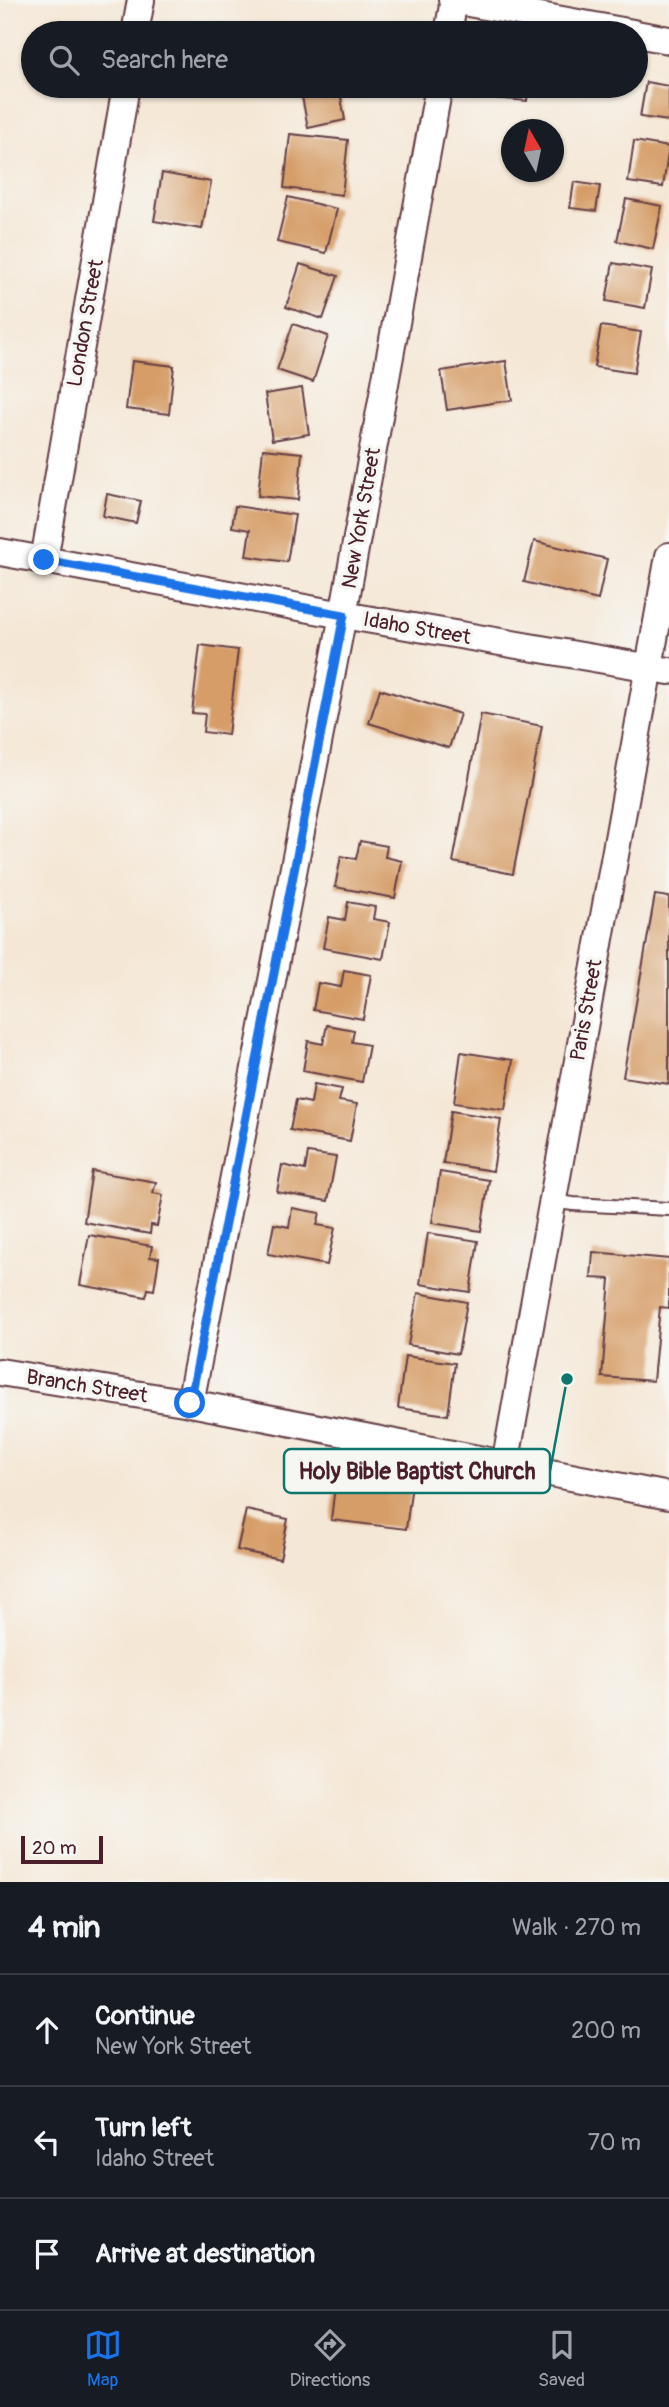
<!DOCTYPE html>
<html lang="en">
<head>
<meta charset="utf-8">
<style>
	body { margin:0; font-family:Pangolin,sans-serif; background:#242831; color:#f1f3f6 }
	.compass { position:absolute; left:501px; top:119px; width:63px; height:63px; border-radius:50%; background:#171b24; box-shadow:0 2px 5px #0004; rotate:351deg }
	.scale { position:absolute; left:21px; bottom:18px; width:82px; box-sizing:border-box; padding-left:7px; border:4px solid #4a1f2b; border-top:0; font-size:19px; line-height:24px; white-space:nowrap; color:#4a1f2b; -webkit-text-stroke:5px #f6f6f2; paint-order:stroke }
	.stop { position:absolute; width:21px; height:21px; margin:-16px; border:5px solid #1a73e8; border-radius:50%; background:#fff }
	.stop.end { background:#1a73e8; border-color:#fff; box-shadow:0 2px 7px #0008 }
	.list { margin:0; padding:0; list-style:none }
	h2 { display:flex; justify-content:space-between; align-items:center; height:91px; margin:0; padding:0 28px; font-size:30px }
	h2 small { font-size:23px; font-weight:400; color:#9ea1a6 }
	.list li { display:grid; grid-template-columns:46px 1fr auto; gap:21px; align-items:center; box-sizing:border-box; height:112px; padding:0 28px; border-top:2px solid #363941 }
	.list b { display:block; font-size:26px; white-space:nowrap }
	.list p { margin:0; font-size:23px; white-space:nowrap; color:#9ea1a6 }
	.list em { font-size:23px; font-style:normal; color:#9ea1a6 }
	.icon { flex:none; width:38px; height:38px; fill:none; stroke:currentColor; stroke-width:2; stroke-linecap:round; stroke-linejoin:round }
	.map { position:relative; flex:none; width:669px; height:1882px; overflow:hidden }
	.search { position:absolute; background:#171b24; box-shadow:0 2px 5px #0004; left:21px; right:21px; top:21px; height:77px; display:flex; align-items:center; gap:18px; box-sizing:border-box; padding:0 24px; border-radius:38px; color:#9ea1a6; font-size:26px }
	.sheet { height:427px; background:#171b24 }
	nav { display:flex; justify-content:space-around; align-items:center; box-sizing:border-box; height:98px; border-top:2px solid #363941; background:#171b24; font-size:19px; color:#9ea1a6 }
	nav a { display:grid; justify-items:center; gap:4px }
	nav .on { color:#1a73e8 }
	.map>svg:first-child { display:block }
	.building { fill:#d69d68 }
	.lines { fill:none; stroke-linecap:round; stroke-linejoin:round }
	.lane-casing { stroke:#643d44; stroke-width:16 }
	.street-casing { stroke:#643d44; stroke-width:30 }
	.lane { stroke:#fff; stroke-width:12 }
	.street { stroke:#fff; stroke-width:26 }
	.route { stroke:#1a73e8; stroke-width:9 }
	.labels { text-anchor:middle; stroke-width:7; stroke-linejoin:round; paint-order:stroke }
	.street-label { font-size:21px; fill:#4a1f2b; stroke:#f6f6f2 }
	.leader { fill:none; stroke:#0f766e; stroke-width:2.5 }
	.callout-dot { fill:#0f766e; stroke:#f6f6f2; stroke-width:2.5 }
	.callout { fill:#f6f6f2; stroke:#0f766e; stroke-width:2.5 }
	.callout-label { font-size:23px; text-anchor:middle; font-weight:bold; fill:#4a1f2b }
</style>
</head>
<body>
<div class="map">
<svg width="669" height="1882" viewBox="0 0 669 1882">
	<rect width="100%" height="100%" fill="#f6f6f2"/>
	<filter id="ink" filterUnits="userSpaceOnUse"><feTurbulence type="fractalNoise" baseFrequency=".0143" numOctaves="2"/><feDisplacementMap in="SourceGraphic" scale="14" xChannelSelector="R" yChannelSelector="G"/><feConvolveMatrix kernelMatrix="1 2 1 2 8 2 1 2 1" color-interpolation-filters="sRGB"/></filter>
	<filter id="wash" filterUnits="userSpaceOnUse"><feTurbulence type="fractalNoise" baseFrequency=".00686" numOctaves="4" result="noise"/><feDisplacementMap in="SourceGraphic" scale="28" xChannelSelector="R" yChannelSelector="G"/><feGaussianBlur stdDeviation="1.57" result="paint"/><feColorMatrix in="noise" values="0 0 0 0 0 0 0 0 0 0 0 0 0 0 0 0 0 1.4 0 .05"/><feComposite in="paint" operator="in"/></filter>
	<g filter="url(#wash)">
		<rect width="100%" height="100%" fill="#f5e7d5"/>
		<g id="blocks">
			<!-- building -->
			<path class="building" d="M322,26L352,32V33H321Z
				M646,82L669,86V121L640,117Z
				M300,86H339L345,120L308,128Z
				M484,86H528L527,101L483,97Z
				M290,134L348,140L342,195L284,188Z
				M634,141L669,147L663,187L628,182Z
				M162,173L211,182L202,229L154,221Z
				M574,182L600,186L596,211L570,208Z
				M288,197L337,209L326,253L277,242Z
				M626,199L662,206L653,249L617,241Z
				M613,263L652,270L645,308L606,301Z
				M300,264L338,276L323,319L286,307Z
				M293,324L328,336L313,382L277,370Z
				M601,326L641,332L634,373L594,367Z
				M132,361L174,366L169,414L126,409Z
				M506,361L512,400L447,410L441,371Z
				M302,388L309,434L272,440L265,394Z
				M263,449L302,453L298,500L258,496Z
				M107,494L141,501L136,523L103,516Z
				M235,506L295,515L287,562L246,556L250,530L232,527Z
				M534,541L607,559L598,600L524,582Z
				M200,645L238,650L228,735L203,732L205,714L192,713Z
				M380,689L460,714L449,748L369,723Z
				M481,714L542,726L513,874L453,862Z
				M360,841L387,846L385,857L402,861L395,898L335,887L341,856L356,859Z
				M655,895L669,897V1084L623,1077Z
				M348,902L375,907L373,919L390,922L383,959L323,948L329,917L345,920Z
				M344,970L371,975L363,1019L313,1010L318,983L341,987Z
				M327,1025L354,1030L352,1042L369,1045L362,1082L303,1071L308,1041L323,1044Z
				M461,1052L513,1060L505,1110L454,1103Z
				M314,1084L342,1089L339,1101L357,1104L350,1141L290,1130L296,1100L311,1103Z
				M451,1111L501,1119L493,1171L443,1163Z
				M308,1153L336,1157L328,1201L277,1192L282,1165L305,1170Z
				M92,1171L156,1182L153,1193L163,1195L157,1226L151,1225L150,1234L84,1222Z
				M440,1172L489,1180L481,1231L432,1223Z
				M292,1208L320,1213L317,1225L335,1228L327,1265L268,1254L274,1224L289,1227Z
				M428,1233L478,1241L470,1292L420,1284Z
				M89,1235L152,1246L150,1257L159,1258L154,1290L148,1289L146,1297L80,1285Z
				M593,1252L669,1259V1308L660,1307L653,1381L602,1377L610,1279L591,1278Z
				M418,1293L467,1302L458,1354L408,1345Z
				M405,1356L455,1363L448,1415L398,1408Z
				M337,1469L413,1477L406,1529L331,1520Z
				M246,1510L288,1519L280,1559L237,1550Z"/>
		</g>
	</g>
	<g filter="url(#ink)">
		<use href="#blocks" fill-opacity="0" stroke="#643d44" stroke-width="2"/>
		<g class="lines">
			<defs>
				<path id="lane" d="M552,1201L573,1204L669,1209"/>
				<path id="street" d="M452,0L633,33
					M135,33L141,0
					M448,33L454,0
					M636,34L669,40
					M0,552L343,615L669,671
					M44,560L126,86
					M0,1372L190,1403L669,1496
					M190,1403L343,615L439,86
					M505,1465L669,556"/>
			</defs>
			<!-- lane casing -->
			<use href="#lane" class="lane-casing"/>
			<!-- street casing -->
			<use href="#street" class="street-casing"/>
			<!-- lane -->
			<use href="#lane" class="lane"/>
			<!-- street -->
			<use href="#street" class="street"/>
		</g>
	</g>
	<g class="lines" filter="url(#ink)">
		<!-- route -->
		<path class="route" d="M44,560L344,615L190,1403"/>
	</g>
	<g class="labels">
		<!-- street labels -->
		<g class="street-label">
			<text transform="translate(85 323) rotate(-80)" y="7">London Street</text>
			<text transform="translate(361 518) rotate(-80)" y="7">New York Street</text>
			<text transform="translate(417 628) rotate(10)" y="7">Idaho Street</text>
			<text transform="translate(586 1010) rotate(-80)" y="7">Paris Street</text>
			<text transform="translate(87 1386) rotate(9)" y="7">Branch Street</text>
		</g>
	</g>
	<!-- callouts -->
	<path class="leader" d="M567 1379L550 1471"/>
	<circle class="callout-dot" cx="567" cy="1379" r="7"/>
	<rect class="callout" x="284" y="1449" width="266" height="44" rx="7"/>
	<g class="callout-label">
		<text x="417" y="1479">Holy Bible Baptist Church</text>
	</g>
</svg>
<svg class="compass" viewBox="-18 -18 36 36"><path d="M0-13l5 13h-10z" fill="#e53935"/><path d="M0 13l5-13h-10z" fill="#9ea1a6"/></svg>
<div class="scale">20 m</div>
<div class="stop" style="left:190px;top:1403px"></div>
<div class="stop end" style="left:44px;top:560px"></div>
<div class="search"><svg class="icon" aria-label="search" viewBox="0 0 24 24"><circle cx="10" cy="10" r="6"/><path d="M15 15l6 6"/></svg>Search here</div>
</div>
<section class="sheet">
<h2>4 min<small>Walk · 270 m</small></h2>
<ul class="list">
<li><svg class="icon" aria-label="ahead" viewBox="0 0 24 24"><path d="M12 20V5M6 11l6-6 6 6"/></svg><div><b>Continue</b><p>New York Street</p></div><em>200 m</em></li>
<li><svg class="icon" aria-label="left" viewBox="0 0 24 24"><path d="M17 20v-9H6M10 6l-5 5 5 5"/></svg><div><b>Turn left</b><p>Idaho Street</p></div><em>70 m</em></li>
<li><svg class="icon" aria-label="arrive" viewBox="0 0 24 24"><path d="M6 21V4h12l-3 4 3 4H6"/></svg><div><b>Arrive at destination</b></div></li>
</ul>
</section>
<nav>
<a class="on"><svg class="icon" aria-label="map" viewBox="0 0 24 24"><path d="M3 6l6-2 6 2 6-2v14l-6 2-6-2-6 2zM9 4v14M15 6v14"/></svg>Map</a>
<a><svg class="icon" aria-label="directions" viewBox="0 0 24 24"><path d="M12 3l9 9-9 9-9-9zM9 14v-3h6M13 9l2 2-2 2"/></svg>Directions</a>
<a><svg class="icon" aria-label="saved" viewBox="0 0 24 24"><path d="M7 4h10v16l-5-4-5 4z"/></svg>Saved</a>
</nav>
</body>
</html>
